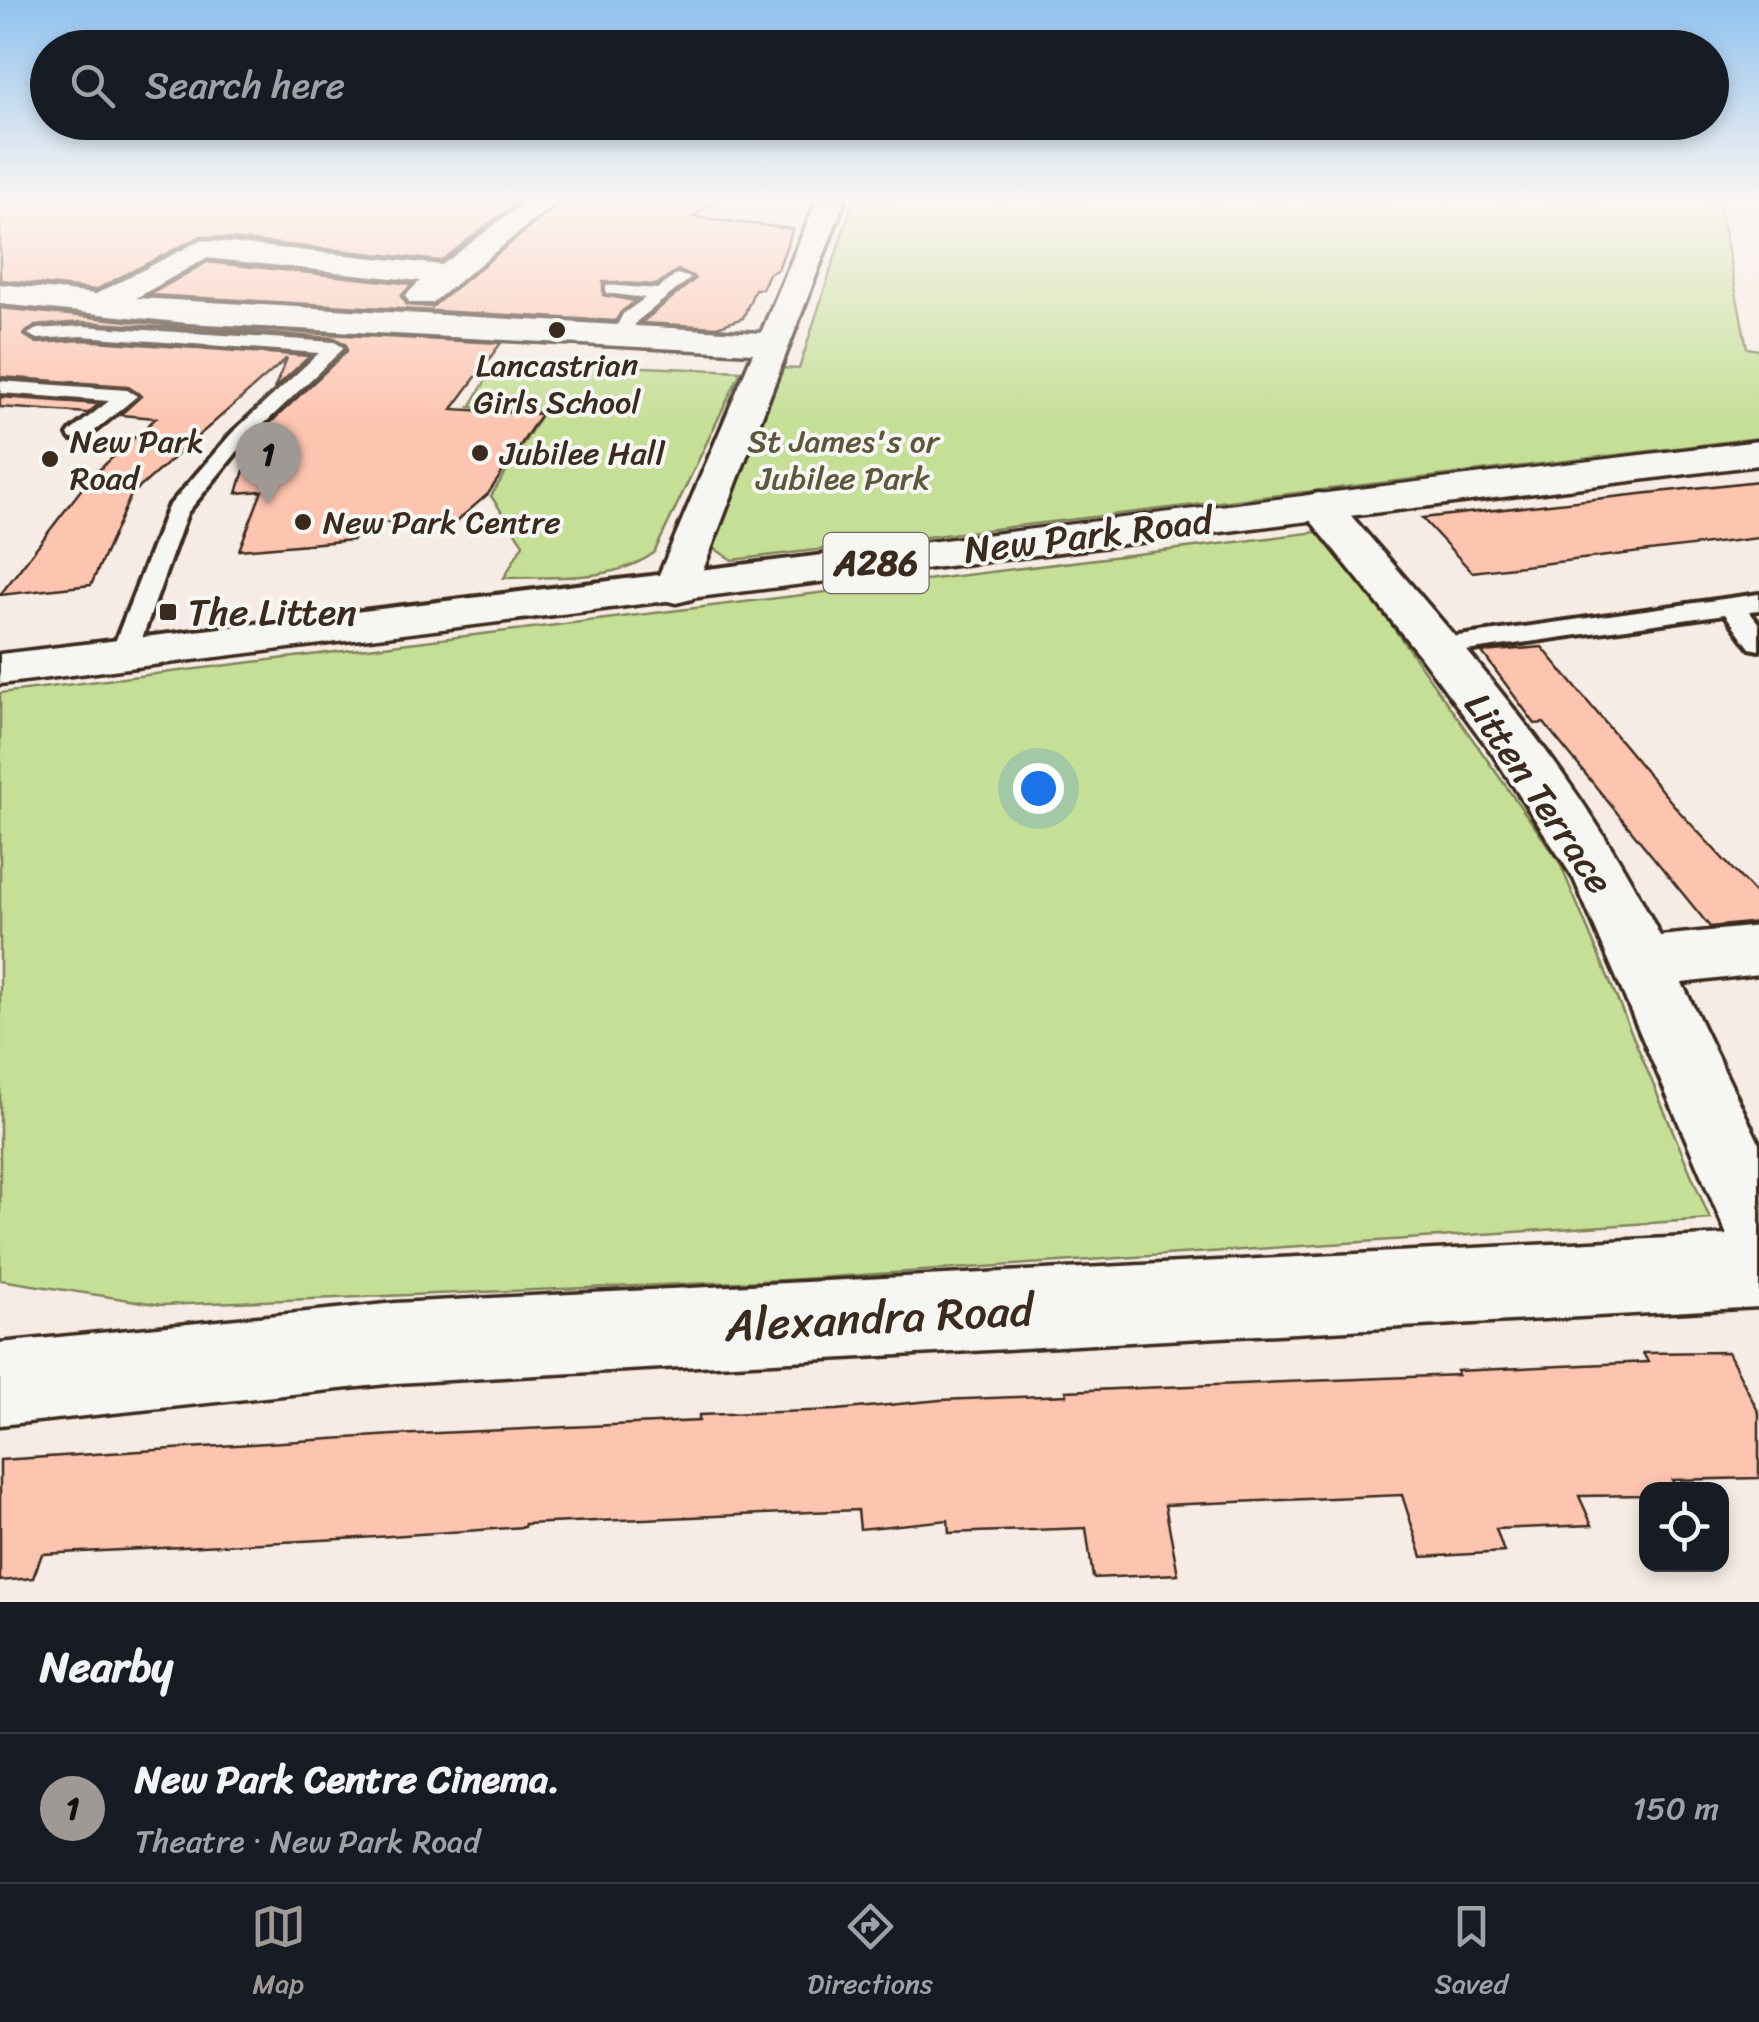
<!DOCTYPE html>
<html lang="en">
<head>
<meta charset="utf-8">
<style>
	body { margin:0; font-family:Sriracha,sans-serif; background:#20242c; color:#f1f3f6 }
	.controls { position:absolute; right:30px; bottom:30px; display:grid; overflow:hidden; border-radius:20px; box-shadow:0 5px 15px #0003 }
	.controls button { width:90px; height:90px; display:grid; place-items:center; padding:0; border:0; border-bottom:2px solid #363941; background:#171b24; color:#f1f3f6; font:50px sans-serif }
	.you { position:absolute; left:1038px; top:788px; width:35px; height:35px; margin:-25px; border:8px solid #fff; border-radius:50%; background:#1a73e8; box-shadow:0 0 0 15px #1a73e833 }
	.badge { display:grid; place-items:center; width:65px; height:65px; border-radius:50%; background:#9f9995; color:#111; font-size:32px; font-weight:700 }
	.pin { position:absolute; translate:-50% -82px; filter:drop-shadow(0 2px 5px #0008) }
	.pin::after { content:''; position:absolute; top:52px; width:35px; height:30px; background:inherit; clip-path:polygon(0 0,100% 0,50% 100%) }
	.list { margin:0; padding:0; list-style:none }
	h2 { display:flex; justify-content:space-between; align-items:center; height:130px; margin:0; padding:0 40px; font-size:42px }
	h2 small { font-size:32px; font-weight:400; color:#9ea1a6 }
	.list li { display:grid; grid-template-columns:65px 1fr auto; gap:30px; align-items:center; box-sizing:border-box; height:150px; padding:0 40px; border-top:2px solid #363941 }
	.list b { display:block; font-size:38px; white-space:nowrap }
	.list p { margin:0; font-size:32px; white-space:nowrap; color:#9ea1a6 }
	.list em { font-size:32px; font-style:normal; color:#9ea1a6 }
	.icon { flex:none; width:55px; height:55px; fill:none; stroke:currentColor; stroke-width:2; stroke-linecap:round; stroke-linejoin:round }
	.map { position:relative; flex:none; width:1759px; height:1602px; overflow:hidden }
	.search { position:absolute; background:#171b24; box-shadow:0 5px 15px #0003; left:30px; right:30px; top:30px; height:110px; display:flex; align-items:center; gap:25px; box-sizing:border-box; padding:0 35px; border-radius:55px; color:#9ea1a6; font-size:38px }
	.sheet { height:280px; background:#171b24 }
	nav { display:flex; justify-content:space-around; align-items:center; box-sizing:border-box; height:140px; border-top:2px solid #363941; background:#171b24; font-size:28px; color:#9ea1a6 }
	nav a { display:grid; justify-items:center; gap:5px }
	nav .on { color:#9f9995 }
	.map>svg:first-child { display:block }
	.green { fill:#c5df96; stroke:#80845a; stroke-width:2.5 }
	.building { fill:#fdc5b0; stroke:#3b2a1e; stroke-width:2.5 }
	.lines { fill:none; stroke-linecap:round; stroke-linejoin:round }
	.lane-casing { stroke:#3b2a1e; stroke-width:8 }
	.street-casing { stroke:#3b2a1e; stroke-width:7 }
	.primary-casing { stroke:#3b2a1e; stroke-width:7 }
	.lane { fill:#f6f6f2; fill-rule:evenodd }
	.street { fill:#f6f6f2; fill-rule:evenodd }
	.primary { fill:#f6f6f2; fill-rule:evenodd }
	.poi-dot { fill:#3b2a1e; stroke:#f6f6f2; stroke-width:4 }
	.labels { text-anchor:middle; stroke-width:8; stroke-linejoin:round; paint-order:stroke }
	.far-poi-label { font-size:32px; fill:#3b2a1e; stroke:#f6f6f2; text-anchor:start }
	.far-park-label { font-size:32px; fill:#5e573c; stroke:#f6f6f2 }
	.shield { fill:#f6f6f2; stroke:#73675e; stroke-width:2.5 }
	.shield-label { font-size:35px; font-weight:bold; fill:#3b2a1e }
	.street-label { font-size:38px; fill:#3b2a1e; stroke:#f6f6f2 }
	.poi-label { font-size:38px; fill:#3b2a1e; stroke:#f6f6f2; text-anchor:start }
	.near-street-label { font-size:45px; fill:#3b2a1e; stroke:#f6f6f2 }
</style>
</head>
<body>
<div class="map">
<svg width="1759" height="1602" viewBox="0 0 1759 1602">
	<rect width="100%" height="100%" fill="#f7ece5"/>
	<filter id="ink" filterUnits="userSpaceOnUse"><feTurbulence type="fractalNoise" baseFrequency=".01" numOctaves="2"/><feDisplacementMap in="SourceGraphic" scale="20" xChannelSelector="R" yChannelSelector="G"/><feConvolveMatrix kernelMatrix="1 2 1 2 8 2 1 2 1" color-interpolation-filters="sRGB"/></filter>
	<g filter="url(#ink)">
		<!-- green -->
		<path class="green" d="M857,200H1718L1747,348L1759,350V438L732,560L712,547L783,368L799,369L851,207Z
			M497,361L741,371L654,553C612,583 554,576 504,578L523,544L491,496L543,412L470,407Z
			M1325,531L1559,861L1710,1219L785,1280L162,1305L0,1280V693Z"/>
		<!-- building -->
		<path class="building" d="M0,200H520L441,261L201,236L95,290L0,280Z
			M563,200H715L693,217L793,229L778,269L769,274L762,289H755L743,318L717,327L641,323L695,279L678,270L656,285L603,282V295L635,301L615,321L149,295L207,262L412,284L401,296L407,305L432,307Z
			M0,308L188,327L501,343L452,409L541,414L488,494L451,526L358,521L353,540L239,550L262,491L237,493L254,438L347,351L346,345L335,338L82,322L35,326L24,335L37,343L82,340L310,356L274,389L287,358L131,495L91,585L0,595L90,478L156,418L120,415L141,396L127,386L0,377Z
			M0,396L1,397L99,404L88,413L0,407Z
			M1759,481V538L1472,572L1422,518Z
			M1542,647L1678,810L1759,898V922L1710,927L1544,723L1535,724L1482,652Z
			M1728,1352L1759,1413V1478L1672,1480L1677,1490H1646V1495L1579,1496L1592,1525L1496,1529L1504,1552L1422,1557L1402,1495L1165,1505L1178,1574L1093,1578L1086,1528L949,1533L948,1520L860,1529L858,1510L525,1524L524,1527L360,1538L42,1554L33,1578L0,1581V1460L394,1435L699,1421V1415L837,1410L940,1400L1067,1395L1066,1391L1458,1375L1457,1371L1648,1362L1643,1353Z"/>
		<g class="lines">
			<defs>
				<path id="lane" d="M677,274L691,278L637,321L626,342H612L610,338L623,314L645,298L606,293V285L657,289Z
					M82,326L335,342L344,348L246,441L187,513L136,655L123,663L110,655L168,507L232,433L319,353L82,336L37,339L28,334L37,329Z
					M0,381L127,390L137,396L85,439H71L68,435L71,431L109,401L1,393Z
					M1759,594V610L1749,611L1759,624V650L1750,648L1725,614L1438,655L1425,647L1438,639Z"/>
				<path id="street" d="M527,200H559L432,303H410L405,296L420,281L206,258L136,298L761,333L817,200H845L692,599L676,603L660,599L653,589L753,353L188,323L0,304V284L96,294L201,240L442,265Z
					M1319,493L1334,496C1453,634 1580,771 1660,936L1759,926V974L1682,983L1759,1143V1307L396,1383L0,1425V1343L396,1303L1727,1235L1574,879L1492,753L1421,657L1298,505L1304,496Z"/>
				<path id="primary" d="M1759,441V465L0,684V654C587,586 1172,510 1759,441Z"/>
			</defs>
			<!-- lane casing -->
			<use href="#lane" class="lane-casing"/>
			<!-- street casing -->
			<use href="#street" class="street-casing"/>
			<!-- primary casing -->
			<use href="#primary" class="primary-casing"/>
			<!-- lane -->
			<use href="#lane" class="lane"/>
			<!-- street -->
			<use href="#street" class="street"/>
			<!-- primary -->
			<use href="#primary" class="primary"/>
		</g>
	</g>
	<!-- sky -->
	<linearGradient id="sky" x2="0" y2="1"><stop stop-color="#90c1ee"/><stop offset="0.47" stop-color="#fbf6f3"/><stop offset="1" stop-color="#fbf6f3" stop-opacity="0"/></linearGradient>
	<rect width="1759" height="425" fill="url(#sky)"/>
	<!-- markers -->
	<g class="poi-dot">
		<circle cx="557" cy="330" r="10"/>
		<circle cx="480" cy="453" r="10"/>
		<circle cx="50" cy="459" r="10"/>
		<circle cx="303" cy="522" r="10"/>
		<rect x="158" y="602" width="20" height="20" rx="5"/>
	</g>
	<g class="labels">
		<!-- far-poi labels -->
		<g class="far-poi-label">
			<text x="557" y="376" text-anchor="middle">Lancastrian<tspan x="557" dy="37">Girls School</tspan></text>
			<text x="70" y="452">New Park<tspan x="70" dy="37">Road</tspan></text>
			<text x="500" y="464">Jubilee Hall</text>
			<text x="323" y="533">New Park Centre</text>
		</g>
		<!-- far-park labels -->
		<g class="far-park-label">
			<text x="843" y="452">St James's or<tspan x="843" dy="37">Jubilee Park</tspan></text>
		</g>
		<!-- shield labels -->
		<rect class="shield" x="823.5" y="533" width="105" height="60" rx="8"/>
		<g class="shield-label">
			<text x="876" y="575">A286</text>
		</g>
		<!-- street labels -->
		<g class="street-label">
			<text transform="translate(1088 535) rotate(-7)" y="13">New Park Road</text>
			<text transform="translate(1539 793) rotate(56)" y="13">Litten Terrace</text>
		</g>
		<!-- poi labels -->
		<g class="poi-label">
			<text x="188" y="625">The Litten</text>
		</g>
		<!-- near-street labels -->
		<g class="near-street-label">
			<text transform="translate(879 1317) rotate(-3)" y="16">Alexandra Road</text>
		</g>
	</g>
</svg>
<div class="controls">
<button><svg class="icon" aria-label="locate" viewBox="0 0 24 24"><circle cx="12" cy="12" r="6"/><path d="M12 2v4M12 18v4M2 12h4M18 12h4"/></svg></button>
</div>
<div class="you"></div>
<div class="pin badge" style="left:268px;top:504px">1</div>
<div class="search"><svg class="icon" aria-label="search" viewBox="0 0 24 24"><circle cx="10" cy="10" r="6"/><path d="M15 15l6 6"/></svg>Search here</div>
</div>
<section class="sheet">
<h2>Nearby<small></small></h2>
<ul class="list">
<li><span class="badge">1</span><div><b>New Park Centre Cinema.</b><p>Theatre · New Park Road</p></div><em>150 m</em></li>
</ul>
</section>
<nav>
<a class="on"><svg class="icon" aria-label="map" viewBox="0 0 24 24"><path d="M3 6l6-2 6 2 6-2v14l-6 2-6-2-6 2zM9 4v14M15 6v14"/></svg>Map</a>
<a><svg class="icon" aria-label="directions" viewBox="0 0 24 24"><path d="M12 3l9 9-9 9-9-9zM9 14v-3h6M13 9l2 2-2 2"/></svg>Directions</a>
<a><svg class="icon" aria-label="saved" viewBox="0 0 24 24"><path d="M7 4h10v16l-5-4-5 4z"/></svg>Saved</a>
</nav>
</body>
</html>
